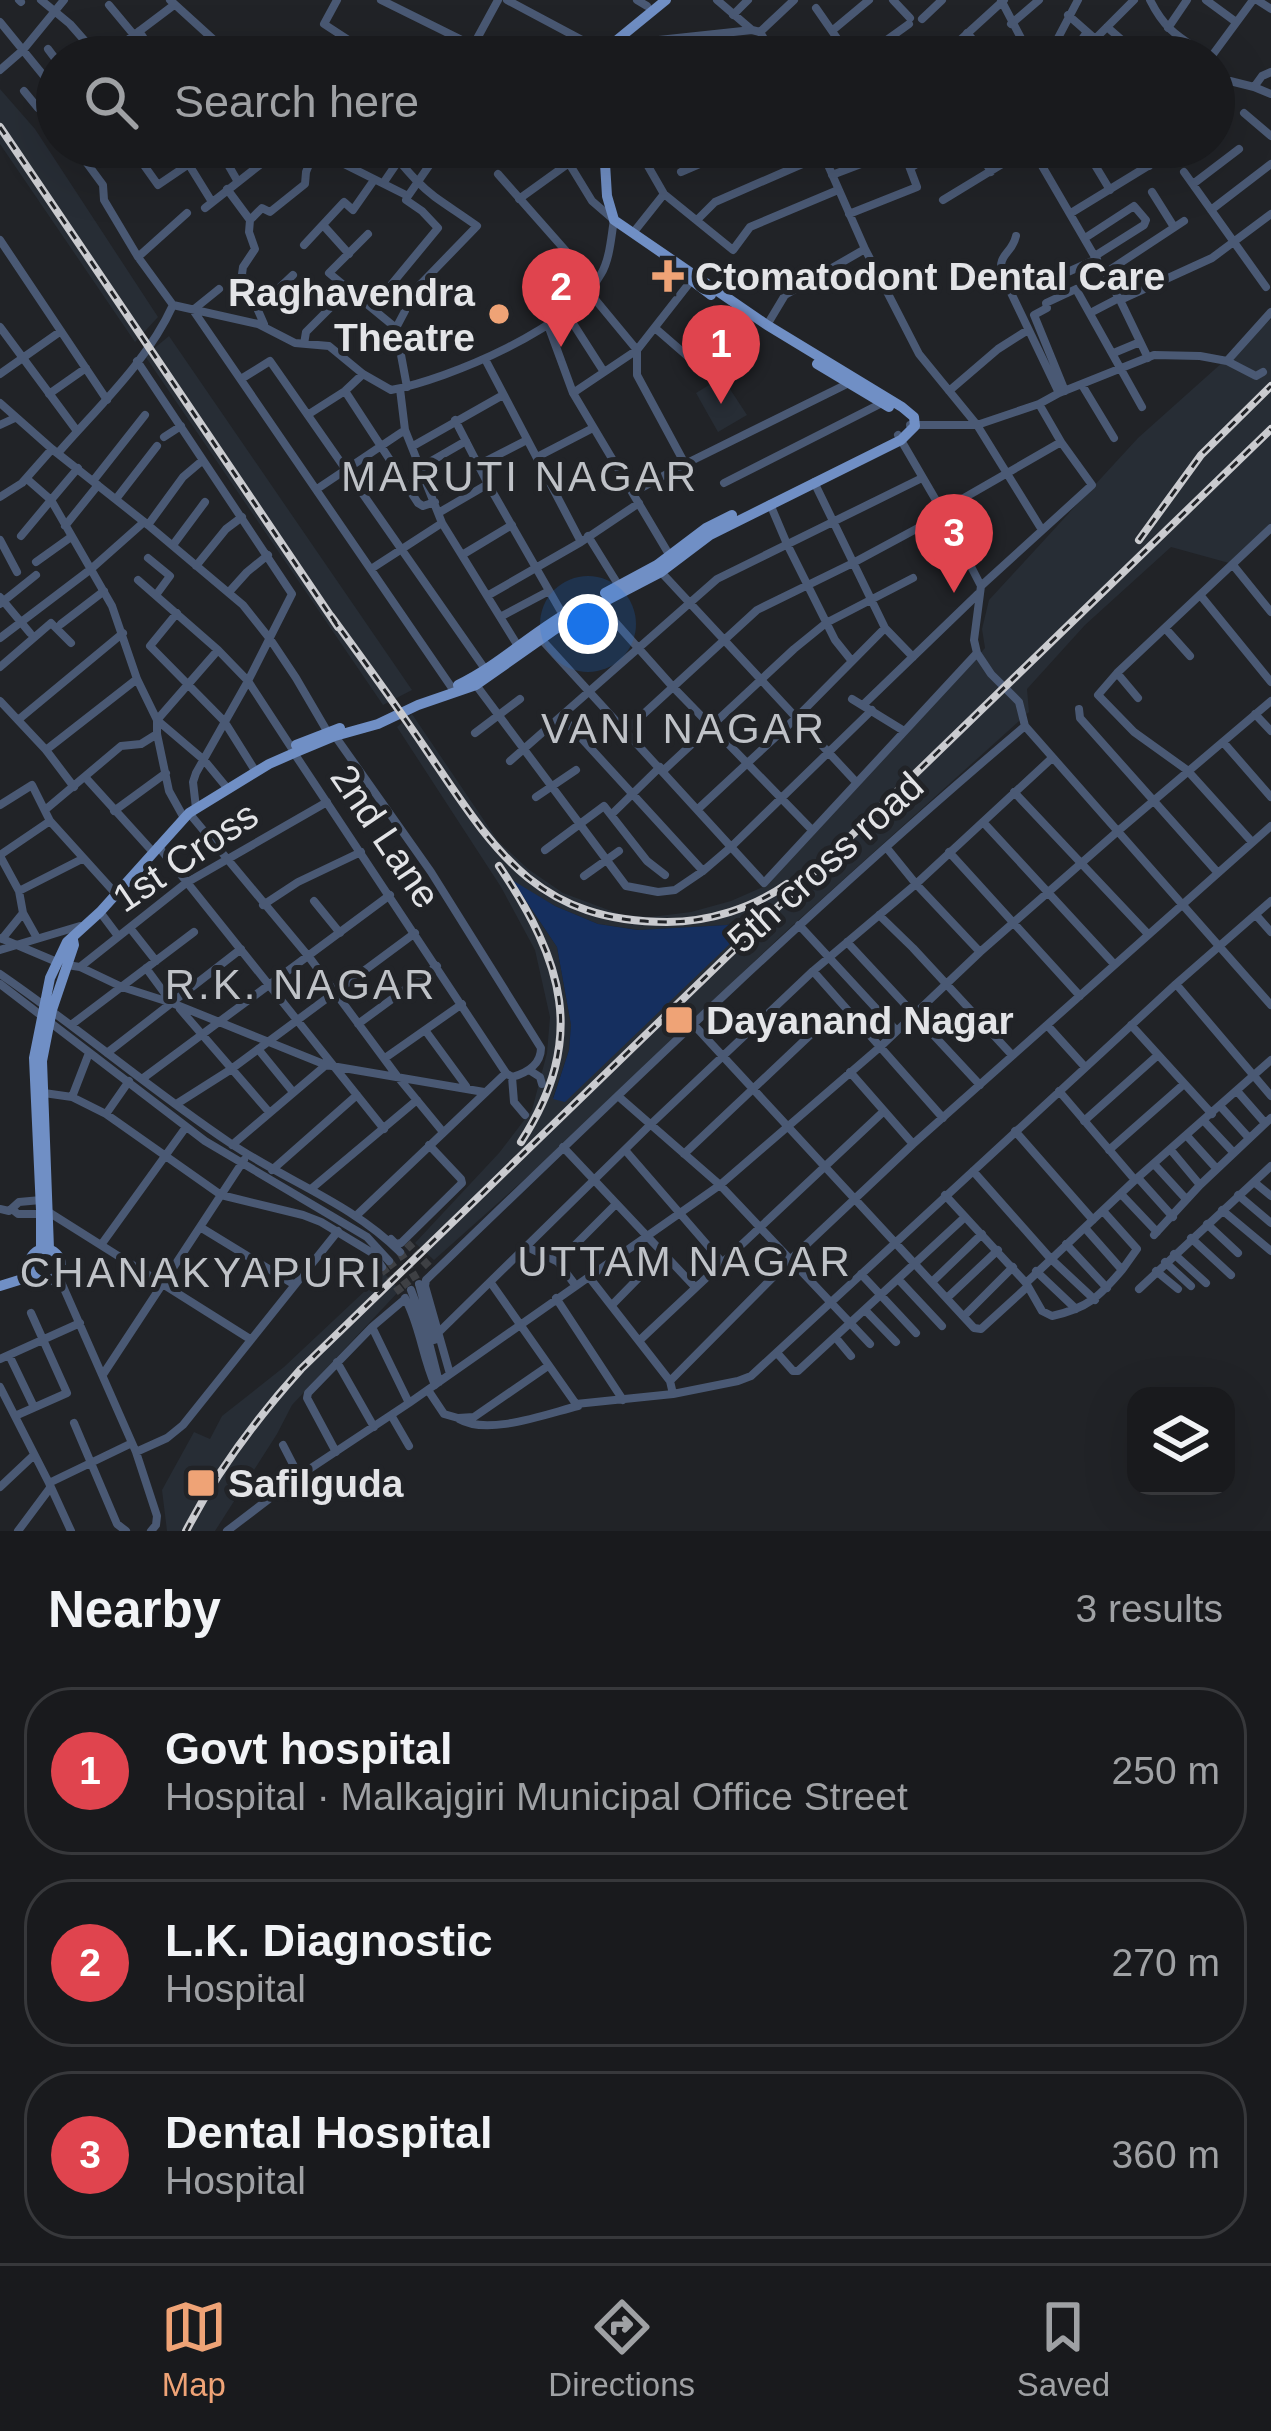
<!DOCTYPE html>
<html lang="en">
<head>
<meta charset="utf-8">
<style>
	body { margin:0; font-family:Helvetica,sans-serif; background:#222326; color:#f1f3f6 }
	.controls { position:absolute; right:36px; bottom:36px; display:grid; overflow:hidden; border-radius:24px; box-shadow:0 12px 48px #0002 }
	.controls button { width:108px; height:108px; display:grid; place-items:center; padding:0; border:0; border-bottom:3px solid #37383b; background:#191a1d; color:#f1f3f6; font:60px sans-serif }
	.you { position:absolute; left:588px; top:624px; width:42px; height:42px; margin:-30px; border:9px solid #fff; border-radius:50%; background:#1a73e8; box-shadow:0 0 0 18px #1a73e833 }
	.badge { display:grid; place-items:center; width:78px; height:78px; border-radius:50%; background:#efa376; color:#fff; font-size:39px; font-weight:700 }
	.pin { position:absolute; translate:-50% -99px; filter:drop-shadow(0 3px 6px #0008) }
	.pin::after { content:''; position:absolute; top:63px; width:42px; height:36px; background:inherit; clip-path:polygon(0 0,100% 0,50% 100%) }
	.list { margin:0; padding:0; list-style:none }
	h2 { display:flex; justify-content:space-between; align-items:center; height:156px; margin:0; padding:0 48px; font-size:51px }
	h2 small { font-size:39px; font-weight:400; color:#9fa1a4 }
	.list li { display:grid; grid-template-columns:78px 1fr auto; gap:36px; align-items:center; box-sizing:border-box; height:168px; margin:0 24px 24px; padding:0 24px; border:3px solid #37383b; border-radius:48px }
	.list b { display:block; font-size:45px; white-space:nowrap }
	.list p { margin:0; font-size:39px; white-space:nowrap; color:#9fa1a4 }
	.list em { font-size:39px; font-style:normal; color:#9fa1a4 }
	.icon { flex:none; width:66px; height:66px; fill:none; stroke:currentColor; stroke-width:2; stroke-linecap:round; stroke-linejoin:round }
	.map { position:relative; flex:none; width:1271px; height:1531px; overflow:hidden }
	.search { position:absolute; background:#191a1d; box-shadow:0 12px 48px #0002; left:36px; right:36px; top:36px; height:132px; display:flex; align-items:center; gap:30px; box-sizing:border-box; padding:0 42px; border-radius:66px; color:#9fa1a4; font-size:45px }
	.sheet { height:732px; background:#191a1d }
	nav { display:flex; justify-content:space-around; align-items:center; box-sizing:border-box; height:168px; border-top:3px solid #37383b; background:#191a1d; font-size:33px; color:#9fa1a4 }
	nav a { display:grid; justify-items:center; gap:6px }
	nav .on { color:#efa376 }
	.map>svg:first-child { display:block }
	.built { fill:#272d35; fill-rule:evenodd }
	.green { fill:#152f5f }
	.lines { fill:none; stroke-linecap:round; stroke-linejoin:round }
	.minor-tunnel { stroke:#3e4044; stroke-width:8; stroke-dasharray:8 4; stroke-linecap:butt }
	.minor { stroke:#4a5974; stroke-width:8 }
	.major { stroke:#708fc5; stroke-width:10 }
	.rail-casing { stroke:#cacbcf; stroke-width:8 }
	.rail { stroke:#212327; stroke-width:3; stroke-dasharray:9; stroke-linecap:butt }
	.poi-dot { fill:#efa376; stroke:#212327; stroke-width:4.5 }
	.labels { text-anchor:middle; stroke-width:10; stroke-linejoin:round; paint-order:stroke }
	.poi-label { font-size:39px; font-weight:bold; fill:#e3e4e7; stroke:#212327; text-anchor:start }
	.street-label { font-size:39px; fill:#e3e4e7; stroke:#212327 }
	.neighbourhood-label { font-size:42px; letter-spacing:3px; fill:#bfc2c7; stroke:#212327 }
</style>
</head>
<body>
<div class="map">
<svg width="1271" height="1531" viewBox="0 0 1271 1531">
	<rect width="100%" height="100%" fill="#212327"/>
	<!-- built -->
	<path class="built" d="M0,89L35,129L158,317L135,342L0,144Z
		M1271,319V523L1229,563L1171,547L1085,625L1027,689L1029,712L783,934L553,1154L434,1260L415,1243L499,1153L532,1110L547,1053L550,1017L535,950L501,887L397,727L412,714L498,841L528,869L563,893L622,915L651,917L691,912L731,901L765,886L985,648L982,629L989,600L1138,438ZM514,883L555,906L598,924L639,930L727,925L758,914L553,1098L569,1050L571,1025L557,947Z
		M169,336L412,690L383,705L145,356Z
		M722,377L747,415L718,432L696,393Z
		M384,1273L400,1290L292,1405L277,1434L215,1531H167L162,1490L194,1432L210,1439L222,1416L284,1367Z"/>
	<!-- green -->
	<path class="green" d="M512,880L555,906L598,924L638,930L727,925L762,913L565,1102L553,1099L569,1050L571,1025L557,947Z"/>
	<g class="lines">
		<!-- minor-tunnel -->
		<path class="minor-tunnel" d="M407,1243L433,1271
			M400,1252L419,1284
			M389,1261L411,1290
			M382,1267L405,1298"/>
		<!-- minor -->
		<path class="minor" d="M19,0L21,2
			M41,0L70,24L99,57
			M170,0L214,40L310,57
			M337,0L324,24L370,54V57
			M381,0L474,46
			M507,0L599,49L609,51
			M637,0L647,6
			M717,0L752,30L760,32L775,57
			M893,0L910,18
			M1001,0L1031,57
			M1150,0C1166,32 1180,37 1209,57
			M1206,0L1236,22
			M1257,0L1271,9
			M109,5L134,35
			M816,8L850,57
			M733,15L748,0
			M1068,15L1110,52V57
			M922,19L942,0
			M0,22L57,92
			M1011,24L1039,0
			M1107,27L1139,55L1145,48
			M1168,28L1187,0
			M833,30L869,0
			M139,31L156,57
			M760,32L794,0
			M967,33L988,57
			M704,36L706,57
			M892,38L907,56
			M478,39L505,53
			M1095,39L1134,0
			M640,42L752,30
			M48,49L57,61
			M947,52L1004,0
			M105,57L174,5
			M196,57L214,40L228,57
			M467,57L498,0
			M589,57L599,49
			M863,57L909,24
			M1048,57L1078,0
			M1069,57L1087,32
			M1211,57L1253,0
			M0,70L23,50L64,0
			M1214,82L1230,81L1254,87L1262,76L1271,72
			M1254,87L1271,94
			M24,91L38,108L57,93
			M1244,113L1271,136
			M75,147L103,185L104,200L138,257L173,305L258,324L295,343L329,346L363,374L391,390C449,379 573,327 601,274C610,259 611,237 614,220L592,201L559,147
			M131,147L158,185L189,164
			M178,147L212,202
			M218,147L238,182
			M387,147C403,165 416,183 435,197C449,207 463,216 477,226L415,290L399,295
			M637,147L664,194L733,250L750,227L838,190
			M820,147L865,249L919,354L977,425L1042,530
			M977,147L991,172
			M1031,147L1120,300L1148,358
			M1084,147L1110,190
			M1137,147L1149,166
			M87,163L110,147
			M344,164L408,196L406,200L422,211L438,228L372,308
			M910,168L945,147
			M681,172L739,147
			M1184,172L1266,287
			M498,174L595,284
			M832,175L903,148
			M384,182L399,160
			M1193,184L1239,149
			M227,189L250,220
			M1152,192L1174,227
			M408,196L442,147
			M519,199L569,163
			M943,200L1030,147
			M205,208L266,160L255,147
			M1211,210L1271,164
			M1071,213L1179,147
			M849,214L917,187L902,147
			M697,220L715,202L823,155
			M323,225L349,254
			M633,233L664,194
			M368,234L329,273L396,328
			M1016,236C1012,254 997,254 1002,274L1059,393
			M1085,238L1134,206L1146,220L1144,225L1095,256
			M0,240L107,400
			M304,245L344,202L353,210L374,180
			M138,257L187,213
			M1070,271L1097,259
			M1105,273L1184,221
			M394,283L405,311L396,328L407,387
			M219,289L193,310L452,688
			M589,292L637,350V375L685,464
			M1120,300L1212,258L1271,214
			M259,307L293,275
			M565,311L604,372
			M1094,311L1119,298
			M264,324L242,274L243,267L255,249L249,232L250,220L262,208L270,212L305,184L306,172L310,162L299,153L303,147
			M548,325L573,393L670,556
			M767,325L785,295L865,249
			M0,327L77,431
			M655,328L700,367
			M304,344L306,332L330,308L329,303L344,286
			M1116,352L1140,342
			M485,359L581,542
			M137,361L292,594L248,681L196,773L193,782L196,808
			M1227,361L1256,376L1263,372
			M0,374L61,331
			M241,379L270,361L485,669
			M1082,385L1114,438
			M400,389L405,430L442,523L518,646
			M345,391L418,503L423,506L435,502
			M949,391L998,349L1028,330
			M1065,391L1034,315L1047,308L1046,303L1076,289L1142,407
			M573,393L637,350L691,281
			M49,394L86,368
			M0,403L52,449L148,525L243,605L270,639L296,678L327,731
			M309,414L345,391L363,374
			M455,420L488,484L563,615
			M0,425L15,418
			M910,425H977L1039,404L1059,393L1154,355L1200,356L1227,361L1271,312
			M898,435L944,514L981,586L974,640L977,653L991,674L1019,702L1025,726L1271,1005
			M164,437L181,426
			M413,446L503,395
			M58,453C99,406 147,362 173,305
			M537,457L593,428
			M478,465L527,440
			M421,467L466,441
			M78,468L51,500L112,606L137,679L157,720V734L169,791L184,818
			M93,481L145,415
			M814,482L885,628L913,657
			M724,483L882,403
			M317,489L405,430
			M634,492L685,464L847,384
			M0,497L22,483L52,449
			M116,499L157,446
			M770,504L787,544L835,640L851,660
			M943,510L1061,442
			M440,512L488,484
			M148,525L183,477L203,460
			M65,526L98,485
			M21,536L51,500L27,479
			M588,536L619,586
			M0,540L17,572
			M173,545L205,502
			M462,555L512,525
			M148,558L170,576L156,595
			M36,562L71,537
			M1233,565L1271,612
			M196,566L226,529L242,517
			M371,569L442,523
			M661,572L856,782
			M138,580L218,650L248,681L291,747
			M981,586L1092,485L1061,442L1039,404
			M229,592L247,572L268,555
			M487,596L581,542L639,503
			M1201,596L1271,682
			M0,597L30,633
			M0,604L36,575
			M599,604L672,686L812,830
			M177,613L150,646L224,721L256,772
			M500,617L549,591
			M61,624L104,591
			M1165,628L1190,656
			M0,638L91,569L144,522
			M541,639L764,883L977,653
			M218,650L157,720L204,760L228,789
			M0,667L51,623L71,643
			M1117,673L1138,698
			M476,685L626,886L658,892L675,890L703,871L731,847L872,710
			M852,699L904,731
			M0,701L46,750L74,787
			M863,705L978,594
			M1079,709L1080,718L1218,873
			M1255,714L1271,731
			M562,717L703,871
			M18,720L123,633
			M625,731L757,610L853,563L944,514
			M475,733L520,699
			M335,736L431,872L541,1048C541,1064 527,1073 512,1077L506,1073L358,1214
			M1223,742L1271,797
			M46,750L137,679
			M294,753L506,1073
			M510,761L717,579L922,478
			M664,770L794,649L826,623L913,578
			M85,777L153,852
			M1014,792L1147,933
			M536,797L576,770
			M0,805L32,785L50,821L116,894
			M698,809L796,718L885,628
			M45,810L121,746L141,744L157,734
			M114,811L166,773
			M189,813L309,957L397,1076L443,1132
			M611,815L660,767
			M983,822L1114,964
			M1252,842L1187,770L1134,732L1098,695L1117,673L1271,528
			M158,846L384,1129
			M886,847L916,884L980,952
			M545,850L604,806L647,861L665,875
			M949,852L1080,996
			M0,855L50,821
			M0,856L19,891L23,913L37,938
			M584,876L619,851
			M19,891L82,859
			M314,901L340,933
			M263,905L298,882L361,852
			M100,912L118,936
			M879,915L913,948L1012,1055
			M1256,915L1271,932
			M799,925L895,1029
			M130,928L156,961
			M0,938L57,962
			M2,939L23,913
			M847,942L980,1085
			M0,950L80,926
			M67,965L80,967L122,987L172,1003L326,1065L484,1092
			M80,967L186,883L327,802
			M146,968L171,1002
			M813,971L943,1118
			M0,974C79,1028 151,1090 230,1143C286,1181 351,1203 400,1252
			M0,984L205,1141L367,1237L389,1261
			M1176,984L1271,1096
			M180,1009L269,1112
			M358,1024L437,966
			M71,1025L194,932
			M694,1025L974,1328L981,1329L1026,1288
			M1047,1025L1085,1067
			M1131,1025L1212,1114
			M425,1030L466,1086
			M258,1049L293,1092
			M107,1053L241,949
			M385,1058L462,1004
			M529,1070L540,1077L542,1084
			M850,1072L913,1144
			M512,1077L514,1102L525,1115
			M142,1079L390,895
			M1059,1091L1135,1180
			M1237,1091L1265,1123
			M44,1093L72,1097L106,1114L221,1195L303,1215L321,1222L374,1254L382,1267
			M618,1096L720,1185L870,1344
			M72,1097L89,1053
			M178,1103L230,1070L415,933
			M1221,1107L1249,1138
			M106,1114L129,1081
			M1084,1121L1158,1055
			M1204,1121L1233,1152
			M1015,1131L1093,1220
			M1187,1136L1216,1168
			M232,1145L326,1065
			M563,1147L695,1287
			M1170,1149L1200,1185
			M625,1150L722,1262
			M1109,1150L1184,1084
			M684,1154L826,1020
			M1154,1164L1186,1199
			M272,1170L357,1095
			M973,1171L1050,1258L1095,1300
			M1138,1178L1173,1217
			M1254,1182L1271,1196
			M311,1189L417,1100
			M1121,1194L1157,1232
			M945,1195L1026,1283L1042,1311L1052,1316C1088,1308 1099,1297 1122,1270L1085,1228
			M1238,1195L1271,1223
			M0,1209L9,1211L19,1202L41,1200
			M13,1210L18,1214H41
			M1222,1210L1271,1251
			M1103,1211L1137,1249L1122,1270
			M50,1213L250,1339
			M1207,1224L1238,1253
			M200,1227L295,1285
			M1154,1235L1200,1185L1271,1118
			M1191,1238L1231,1275
			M391,1239L396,1244L401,1243L462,1183L461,1179L429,1145
			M1066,1244L1107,1288
			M101,1245L186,1127
			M527,1247L558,1262L576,1286
			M1174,1254L1206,1283
			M558,1262L615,1205
			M1165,1262L1191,1286
			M1036,1271L1076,1309
			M1156,1271L1178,1289
			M861,1274L916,1333
			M58,1275L136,1452L157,1516L156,1525L151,1531
			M589,1277L670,1381L673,1394
			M899,1280L942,1326
			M933,1281L982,1234
			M491,1283L576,1404L673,1394L738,1381L751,1376L1176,984L1271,901
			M1026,1283L1135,1180L1271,1060
			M419,1284L434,1340
			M1139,1289L1271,1166
			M411,1290L425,1327L439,1382
			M405,1298C420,1325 422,1356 435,1385
			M556,1298L623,1400
			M947,1298L998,1250
			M613,1304L663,1253
			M866,1311L896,1342
			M964,1316L1013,1267
			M372,1327L409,1403
			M439,1332L651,1124L813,971L916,884L1051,759
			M836,1338L851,1356
			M640,1340L884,1111
			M778,1354L793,1371H798L965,1217
			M9,1355L34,1407
			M0,1359L80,1323
			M337,1362L374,1427
			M104,1373L244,1160
			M450,1374L425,1286L426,1280C622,1091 817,902 1025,726
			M670,1381L791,1259L913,1144L1271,826
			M0,1387L49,1483L71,1531
			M428,1390L444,1414L458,1418L474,1417L548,1366
			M391,1415L409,1446
			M15,1416L67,1393L31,1313
			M459,1419C488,1436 546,1414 578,1406
			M74,1423L117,1524L126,1531
			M283,1445L299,1476
			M136,1452L167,1438L183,1425L338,1231
			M336,1452L307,1398L308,1393L372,1327L405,1299
			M49,1483L132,1443
			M0,1487L34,1455
			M18,1531L50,1488
			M227,1531L299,1476L409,1403L720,1185L880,1047L980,952L1118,831L1271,701"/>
		<!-- major -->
		<path class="major" d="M609,57L617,40L666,0
			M678,270L711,295
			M817,364L889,407
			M605,593L657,565L706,528L732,515
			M458,685C502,664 535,629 578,607
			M296,745L340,728
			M29 1265a16 16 0 1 1 32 0a16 16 0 1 1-32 0Z
			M41,1249V1210L34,1058L50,978L67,942L100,912L189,813L269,764L294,753L335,736L378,724L418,705L476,685L567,621L661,572L710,535L901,440L915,426L914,417L902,407L767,325L614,220L607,196L604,147
			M49,1249L42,1061L52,1010L74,945L73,940
			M0,1286L32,1276"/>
		<defs>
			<path id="rail" d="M0,127L338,627
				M1139,540L1201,455L1271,386
				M331,616C364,661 396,705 427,751C493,848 535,922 667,922C709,922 753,908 787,884
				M499,866C563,961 588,1038 521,1142
				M186,1531C217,1471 256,1419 301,1369L1271,429"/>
		</defs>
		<!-- rail casing -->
		<use href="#rail" class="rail-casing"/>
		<!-- rail -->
		<use href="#rail" class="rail"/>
	</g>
	<!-- markers -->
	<g class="poi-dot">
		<path d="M662 258h12v12h12v12h-12v12h-12v-12h-12v-12h12z"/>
		<circle cx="499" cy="314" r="12"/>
		<rect x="664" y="1005" width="30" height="30" rx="6"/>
		<rect x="186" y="1468" width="30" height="30" rx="6"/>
	</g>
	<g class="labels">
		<!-- poi labels -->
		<g class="poi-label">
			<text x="695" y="290">Ctomatodont Dental Care</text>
			<text x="475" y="306" text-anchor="end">Raghavendra<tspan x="475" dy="45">Theatre</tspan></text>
			<text x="706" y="1034">Dayanand Nagar</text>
			<text x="228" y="1497">Safilguda</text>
		</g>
		<!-- street labels -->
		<g class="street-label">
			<text transform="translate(386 836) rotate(56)" y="14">2nd Lane</text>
			<text transform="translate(185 856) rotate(-34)" y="14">1st Cross</text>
			<text transform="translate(825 862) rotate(-42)" y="14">5th cross road</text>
		</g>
		<!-- neighbourhood labels -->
		<g class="neighbourhood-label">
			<text x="520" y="491">MARUTI NAGAR</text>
			<text x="684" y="743">VANI NAGAR</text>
			<text x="301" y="999">R.K. NAGAR</text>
			<text x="685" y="1276">UTTAM NAGAR</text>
			<text x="202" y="1287">CHANAKYAPURI</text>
		</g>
	</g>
</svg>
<div class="controls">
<button><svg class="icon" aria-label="layers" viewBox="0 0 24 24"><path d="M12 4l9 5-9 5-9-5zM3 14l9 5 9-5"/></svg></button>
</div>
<div class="you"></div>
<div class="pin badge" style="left:721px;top:404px;background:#e0444e">1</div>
<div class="pin badge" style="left:561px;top:347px;background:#e0444e">2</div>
<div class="pin badge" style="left:954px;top:593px;background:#e0444e">3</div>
<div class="search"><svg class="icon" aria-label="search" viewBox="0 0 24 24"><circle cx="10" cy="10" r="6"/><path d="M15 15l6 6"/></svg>Search here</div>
</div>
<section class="sheet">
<h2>Nearby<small>3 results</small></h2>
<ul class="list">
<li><span class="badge" style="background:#e0444e">1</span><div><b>Govt hospital</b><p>Hospital · Malkajgiri Municipal Office Street</p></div><em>250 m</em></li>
<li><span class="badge" style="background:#e0444e">2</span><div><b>L.K. Diagnostic</b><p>Hospital</p></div><em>270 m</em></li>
<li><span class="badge" style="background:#e0444e">3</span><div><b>Dental Hospital</b><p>Hospital</p></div><em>360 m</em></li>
</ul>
</section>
<nav>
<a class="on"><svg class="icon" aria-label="map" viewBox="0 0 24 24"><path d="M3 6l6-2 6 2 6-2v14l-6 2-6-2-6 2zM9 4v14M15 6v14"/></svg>Map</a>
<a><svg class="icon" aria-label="directions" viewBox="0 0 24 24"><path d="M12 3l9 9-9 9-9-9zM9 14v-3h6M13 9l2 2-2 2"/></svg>Directions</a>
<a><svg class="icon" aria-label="saved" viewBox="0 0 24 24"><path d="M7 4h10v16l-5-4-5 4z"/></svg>Saved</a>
</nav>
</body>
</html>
